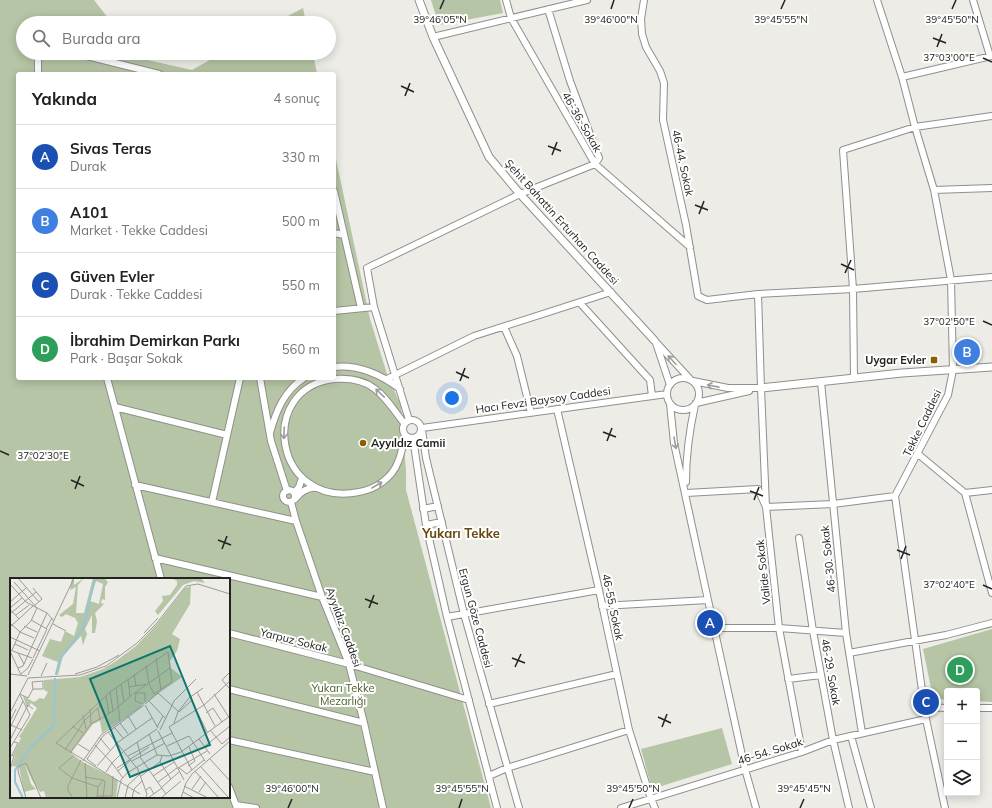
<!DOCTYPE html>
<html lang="tr">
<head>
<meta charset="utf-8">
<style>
	body { margin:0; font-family:Mulish,sans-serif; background:#f6f6f6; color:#202124 }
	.controls { position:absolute; right:12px; bottom:12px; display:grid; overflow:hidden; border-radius:4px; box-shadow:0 2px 10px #0003 }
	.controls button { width:36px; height:36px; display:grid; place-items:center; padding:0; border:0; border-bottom:1px solid #e0e0e0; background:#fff; color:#202124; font:20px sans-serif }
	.you { position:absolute; left:452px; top:398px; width:14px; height:14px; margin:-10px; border:3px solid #fff; border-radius:50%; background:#1a73e8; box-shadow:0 0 0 6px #1a73e833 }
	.badge { display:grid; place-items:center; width:26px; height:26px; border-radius:50%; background:#8a5f00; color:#fff; font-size:13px; font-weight:700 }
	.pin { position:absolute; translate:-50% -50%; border:2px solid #fff; box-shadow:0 1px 4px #0006 }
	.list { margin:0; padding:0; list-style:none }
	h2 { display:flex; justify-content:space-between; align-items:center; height:52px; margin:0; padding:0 16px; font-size:17px }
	h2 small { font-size:13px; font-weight:400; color:#757577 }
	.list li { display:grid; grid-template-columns:26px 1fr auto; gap:12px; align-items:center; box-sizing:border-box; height:64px; padding:0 16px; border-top:1px solid #e0e0e0 }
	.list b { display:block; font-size:15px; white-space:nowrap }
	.list p { margin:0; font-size:13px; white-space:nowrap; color:#757577 }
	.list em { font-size:13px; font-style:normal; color:#757577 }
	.icon { flex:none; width:22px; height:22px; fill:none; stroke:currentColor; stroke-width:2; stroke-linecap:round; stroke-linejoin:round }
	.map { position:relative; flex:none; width:992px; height:808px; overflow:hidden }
	.search { position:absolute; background:#fff; box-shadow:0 2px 10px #0003; left:16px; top:16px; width:320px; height:44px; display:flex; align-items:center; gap:10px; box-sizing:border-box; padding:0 14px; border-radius:22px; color:#757577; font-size:15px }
	.panel { position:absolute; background:#fff; box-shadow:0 2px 10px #0003; left:16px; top:72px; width:320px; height:308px; border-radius:4px }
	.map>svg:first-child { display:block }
	.green { fill:#b6c5a5; fill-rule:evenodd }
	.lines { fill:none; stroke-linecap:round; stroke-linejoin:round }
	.minor-casing { stroke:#908f8a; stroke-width:8 }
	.tertiary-casing { stroke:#908f8a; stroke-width:9 }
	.minor { stroke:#fff; stroke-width:6 }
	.tertiary { stroke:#fff; stroke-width:7 }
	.oneway { stroke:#9c9c9b }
	.ticks { fill:none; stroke:#222220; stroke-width:1.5 }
	.poi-dot { fill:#8a5f00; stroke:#fff; stroke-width:1.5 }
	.labels { text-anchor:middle; stroke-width:4; stroke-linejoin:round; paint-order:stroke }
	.street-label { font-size:11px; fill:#222220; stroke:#fff }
	.poi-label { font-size:11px; font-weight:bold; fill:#222220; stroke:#fff; text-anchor:end }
	.park-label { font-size:11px; fill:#495e27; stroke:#fff }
	.quarter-label { font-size:13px; font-weight:bold; fill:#65470f; stroke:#fff }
	.inset-river { fill:none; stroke:#96c6d6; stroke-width:2 }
	.inset-road { fill:none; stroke:#9c9b97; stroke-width:1 }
	.view { fill:#0f766e; fill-opacity:0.15; stroke:#0f766e; stroke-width:2 }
	.inset-edge { fill:none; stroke:#222220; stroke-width:2 }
	.ticks-label { font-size:10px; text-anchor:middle; fill:#222220; stroke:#fff; stroke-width:4; stroke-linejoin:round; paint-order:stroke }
</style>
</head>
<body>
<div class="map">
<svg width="992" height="808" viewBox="0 0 992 808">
	<rect width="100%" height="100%" fill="#edece7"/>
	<!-- green -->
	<path class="green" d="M0,0H94L112,23H23V53H125V55L192,70L222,53H313L317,74H18V378H334V150L370,319L387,374L401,406L406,471V490L491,808H0ZM11,579H229V797H11Z
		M431,0H500L503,13L439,25Z
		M303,8L306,23H275Z
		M992,629V702L977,701V691H947V700L933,698L923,649Z
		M722,728L732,764L652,789L641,749Z"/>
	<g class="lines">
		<defs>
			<path id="minor" d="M506,0L511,18L595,164L690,247
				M644,0L641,19L642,34L646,47L660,71L664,83L663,120L686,225L698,296L707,300L758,294L853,289L992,277
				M877,0L902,77L915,127L934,190L951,280L953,370L948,395L895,496L926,719L945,808
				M973,0L990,56
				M433,37L587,0
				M75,53L159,74
				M38,74V53
				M902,77L992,56
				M934,190L992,188
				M334,191L361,308
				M334,233L344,235
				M758,294L761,388L766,507L779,628L802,752
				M580,303L650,380L652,396
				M334,311L374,307
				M504,327L517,356L531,413
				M654,340L690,379
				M656,343L670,385
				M334,367C358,364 382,375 400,389
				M667 394a16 16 0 1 1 32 0a16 16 0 1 1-32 0Z
				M107,378L161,579
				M260,378L271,441L287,491
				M854,378L853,289L843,150L915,127L992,116
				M387,379L474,336L611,292
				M693,381L728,388H761
				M821,382L846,633L862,733
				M696,403L749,391
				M670,404L674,443L708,600L745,769L756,808
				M115,407L227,435
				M557,409L599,590L629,730L651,799L655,808
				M403 429a9 9 0 1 1 18 0a9 9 0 1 1-18 0Z
				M409,420L374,307L367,268L520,194L595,164L599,158L570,81L548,9
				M404,423C395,412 387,398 375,389C364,380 348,378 334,379C256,388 274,509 359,492C376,489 392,478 398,462C402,453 403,444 405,435
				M422,428L667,394
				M422,430L426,458L464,614L519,808
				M270,433C276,411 284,391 304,378
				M413,438L426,525L447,617L497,808
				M918,454L965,493L992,593
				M686,482C686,454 689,432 695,405
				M135,485L296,521
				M283 496a6 6 0 1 1 12 0a6 6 0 1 1-12 0Z
				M294,493L299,487L302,478
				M686,493L758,489L766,507L833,504L895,496
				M965,493L992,490
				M295,499C300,493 308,487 316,488
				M212,502L240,378
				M291,502L296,521L322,597L349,664L364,723L383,808
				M423,509L438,506
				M426,525L442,522
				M799,538L813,631L833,740L849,808
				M155,558L322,597
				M602,606L708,600
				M447,617L599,590
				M714,628H779L846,633
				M229,633L349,664L469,700
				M849,653L946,635L992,623
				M788,679L821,675
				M229,689L364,723
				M489,704L617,674
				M925,707L947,708
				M977,708H992
				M851,736L871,808
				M229,740L375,772
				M489,776L507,768L629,730
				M229,787L237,808
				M236,805L256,808
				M621,808L802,752L833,740L926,719"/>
			<path id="tertiary" d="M419,0L433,37L489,157L520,194L654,340
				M761,388L902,373L992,367"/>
		</defs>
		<!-- minor casing -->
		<use href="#minor" class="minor-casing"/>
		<!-- tertiary casing -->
		<use href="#tertiary" class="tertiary-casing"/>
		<!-- minor -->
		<use href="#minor" class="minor"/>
		<!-- tertiary -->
		<use href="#tertiary" class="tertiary"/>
	</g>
	<!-- one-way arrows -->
	<defs><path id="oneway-shaft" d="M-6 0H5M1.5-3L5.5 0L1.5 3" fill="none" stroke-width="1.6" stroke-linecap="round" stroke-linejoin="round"/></defs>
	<g class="oneway">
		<use href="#oneway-shaft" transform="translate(672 360) rotate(-132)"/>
		<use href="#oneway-shaft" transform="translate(713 386) rotate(-169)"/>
		<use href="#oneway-shaft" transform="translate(380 393) rotate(-136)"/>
		<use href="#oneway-shaft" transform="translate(284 433) rotate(92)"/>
		<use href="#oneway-shaft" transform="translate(675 443) rotate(80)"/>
		<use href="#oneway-shaft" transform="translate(377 485) rotate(-30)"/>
	</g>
	<!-- ticks -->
	<path class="ticks" d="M440,9L444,0M611,9L614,0M781,9L785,0M952,9L956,0M933,38L946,43M937,47L942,34M983,58L992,62M401,86L414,92M405,96L410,83M548,146L561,151M552,155L557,142M695,205L708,210M699,214L704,201M841,264L854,270M845,273L851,260M983,321L992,325M456,372L469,378M460,381L465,368M603,432L616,437M607,441L612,428M0,451L9,455M71,480L84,486M75,489L80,476M750,491L763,496M754,500L759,487M218,540L231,545M222,549L227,536M897,550L910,555M901,559L906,546M983,585L992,589M365,599L378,604M369,608L374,595M512,658L525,663M515,667L521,654M658,717L671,723M662,727L667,714M288,808L292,799M459,808L462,799M629,808L633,799M800,808L804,799"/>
	<!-- markers -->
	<g class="poi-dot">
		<rect x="930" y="356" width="8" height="8" rx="2"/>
		<circle cx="363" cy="443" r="4"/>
	</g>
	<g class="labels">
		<!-- street labels -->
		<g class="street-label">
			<text transform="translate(582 122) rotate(60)" y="4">46-36. Sokak</text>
			<text transform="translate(683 163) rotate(78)" y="4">46-44. Sokak</text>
			<text transform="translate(562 222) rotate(48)" y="4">Şehit Bahattin Erturhan Caddesi</text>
			<text transform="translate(543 400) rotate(-8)" y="4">Hacı Fevzi Baysoy Caddesi</text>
			<text transform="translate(922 423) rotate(-64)" y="4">Tekke Caddesi</text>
			<text transform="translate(828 559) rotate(-96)" y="4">46-30. Sokak</text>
			<text transform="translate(763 572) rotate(-96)" y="4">Valide Sokak</text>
			<text transform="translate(613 607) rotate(78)" y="4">46-55. Sokak</text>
			<text transform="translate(476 618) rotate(75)" y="4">Ergun Göze Caddesi</text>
			<text transform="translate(344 627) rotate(70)" y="4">Ayyıldız Caddesi</text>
			<text transform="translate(294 640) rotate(14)" y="4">Yarpuz Sokak</text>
			<text transform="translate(831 672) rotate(80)" y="4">46-29. Sokak</text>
			<text transform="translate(770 751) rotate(-17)" y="4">46-54. Sokak</text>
		</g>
		<!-- poi labels -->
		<g class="poi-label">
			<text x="926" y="364">Uygar Evler</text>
			<text x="371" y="447" text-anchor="start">Ayyıldız Camii</text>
		</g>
		<!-- park labels -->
		<g class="park-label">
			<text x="343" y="692">Yukarı Tekke<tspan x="343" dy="13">Mezarlığı</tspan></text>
		</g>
		<!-- quarter labels -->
		<g class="quarter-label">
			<text x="461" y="538">Yukarı Tekke</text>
		</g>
	</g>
	<!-- overview -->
	<g transform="translate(10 578)">
		<rect width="220" height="220" fill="#edece7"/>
		<path d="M62,0H64V7L74,0L68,7L66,35H74L83,0H94L98,4L95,9V22L92,21L91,25L94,26L85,35L87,43L85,55H82V37L75,51L77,56L73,67L71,58L53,78L48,97L45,96L48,84L32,78L40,61L51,64L55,53L64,58L68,45L65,40L56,36L52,39L49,37L63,26L66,9L60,12ZM86,3L93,6L89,26L80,23ZM161,0H191L195,5L184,3L173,7L148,37L145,33L153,23L152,18L160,17L167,7V3ZM181,8L180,26L162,56L170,61L167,73L160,83L161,90L172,99L92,155L90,143L83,146L61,175L71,183L108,202L106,220H36L34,213L30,214L22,202L15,186L21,206L26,211L14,214L9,189L2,188L5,178L3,177L11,160L9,159L27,130L21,125L17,130L13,118L24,124L30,120L34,121L38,114L34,112V102L70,99L93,91L106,83L126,68L147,46L175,10Z" fill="#b6c5a5" fill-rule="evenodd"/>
		<path class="inset-river" d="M46,97L50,81L73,51L85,0M13,220L5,204V192L21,169L44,147L45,100"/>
		<path class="inset-road" d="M8,0L29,24M0,6L16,24L37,35L44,43M23,10L32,21L25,27M0,24L16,10M0,30L12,20M0,31L9,41M0,36L26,14M6,37L19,27M21,42L37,51M0,45L10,54L24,60M43,46L56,53M14,48L27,54M0,49L23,28M36,51L42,40M134,55L148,40M0,59L30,73M5,66L18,72M0,72L22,80M2,72L10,54L21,43L27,30L4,4M0,73L11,97M8,75L14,86M23,80L37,51M146,80L151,112M136,87L139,106L144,116M8,90L13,88L37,35M220,94L212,102L220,111M0,96L17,98M11,96L18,90L23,81M65,96L87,89L109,77M124,96L126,108M18,97L64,0M31,98L37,85M18,100L70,97L96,88L127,65L146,46L176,8L188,6L220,16M118,101L120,118M139,105L160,90M111,106L114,124M119,109L138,106M106,110L110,143M100,114L103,133M187,114L205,148M10,116L18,120L23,111L22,104L33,103V111H23M123,116L136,107M204,116L220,141M96,118L99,136M139,123L156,141M182,123L197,154M133,126L125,123L126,115H135V124M135,126L148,115L169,134L181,123M135,127L148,150M88,130L90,142M80,131L81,146M0,135L18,100M196,135L203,130L212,144M73,137L76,151M118,138L126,151M0,143L6,131M110,145L118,156M164,145L168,134L179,120L193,110M1,147L12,152M62,148L73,155M104,149L113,160M147,149L153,138M0,150L13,123M150,152L164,123L186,101M200,152L212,166L220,159M148,153L174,202M98,154L126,189M139,156L147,177M90,160L100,172M189,161L200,176M0,162L18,127L23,131M127,164L131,178M68,166L79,173M85,167L102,185L96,194M157,168L179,158L195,183M194,169L220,148M0,170L20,137L10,117M55,172L75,142L90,128V124M60,175L81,146L103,133L122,117M0,177L4,178L0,192M2,177L8,165L4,164M118,178L162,155M130,179L156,216M200,181L220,203M73,183L91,157L131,128M122,183L155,165M150,184L161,201M75,185L77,220M86,188L77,181L93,158L134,127M87,188L107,165L142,140M178,188L185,183L179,169M127,189L137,216L136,220M191,189L218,219M107,190L139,169M168,190L197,173M169,190L177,196L194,182M182,192L159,149L194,127L220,103M108,193L121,182M185,193L209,220M131,198L150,184L152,178M143,198L164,184M75,199L93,202L88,209L87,220M62,200L49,190L63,178M62,200L88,209M113,200L102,185L114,173L147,151M93,202L95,203L93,220M148,204L167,190M174,208L198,220M152,209L169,194M182,211L191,198M136,212L140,209L144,216M173,214L184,220M189,214L196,204M130,216L46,165L100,114L158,74L162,104L144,116M87,218H102L103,198M16,220L8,193V189L16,185L31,220M63,220L58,213V208L71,182M107,220L111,202L117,195L147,177L159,178L171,174L220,138M115,220L118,207L130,196M122,220L124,211L132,203M138,220L152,210M151,220L171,203M171,220L176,205L182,196L220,163"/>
		<path class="view" d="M160,68L200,167L120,199L80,101Z"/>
		<rect width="220" height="220" class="inset-edge"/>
	</g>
	<g class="ticks-label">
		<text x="440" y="23">39°46'05"N</text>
		<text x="781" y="23">39°45'55"N</text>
		<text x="611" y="23">39°46'00"N</text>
		<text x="952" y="23">39°45'50"N</text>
		<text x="949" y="61">37°03'00"E</text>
		<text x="949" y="325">37°02'50"E</text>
		<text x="43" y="459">37°02'30"E</text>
		<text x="949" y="588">37°02'40"E</text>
		<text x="292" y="792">39°46'00"N</text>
		<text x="462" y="792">39°45'55"N</text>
		<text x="633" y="792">39°45'50"N</text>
		<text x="804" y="792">39°45'45"N</text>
	</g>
</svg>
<div class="controls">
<button>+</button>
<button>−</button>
<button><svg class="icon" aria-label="layers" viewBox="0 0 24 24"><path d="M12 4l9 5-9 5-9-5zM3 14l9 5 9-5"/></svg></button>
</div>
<div class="you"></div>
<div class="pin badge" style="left:710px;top:623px;background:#1a4fb4">A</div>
<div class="pin badge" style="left:967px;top:352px;background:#3f7fe0">B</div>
<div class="pin badge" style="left:926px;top:702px;background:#1a4fb4">C</div>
<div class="pin badge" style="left:960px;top:670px;background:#2e9e5b">D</div>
<div class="search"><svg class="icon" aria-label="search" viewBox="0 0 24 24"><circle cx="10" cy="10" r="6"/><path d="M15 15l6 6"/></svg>Burada ara</div>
<section class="panel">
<h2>Yakında<small>4 sonuç</small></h2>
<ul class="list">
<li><span class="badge" style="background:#1a4fb4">A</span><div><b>Sivas Teras</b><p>Durak</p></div><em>330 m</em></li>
<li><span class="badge" style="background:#3f7fe0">B</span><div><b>A101</b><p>Market · Tekke Caddesi</p></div><em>500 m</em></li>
<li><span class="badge" style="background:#1a4fb4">C</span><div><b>Güven Evler</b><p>Durak · Tekke Caddesi</p></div><em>550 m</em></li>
<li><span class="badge" style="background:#2e9e5b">D</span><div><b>İbrahim Demirkan Parkı</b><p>Park · Başar Sokak</p></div><em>560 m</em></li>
</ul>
</section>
</div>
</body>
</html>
